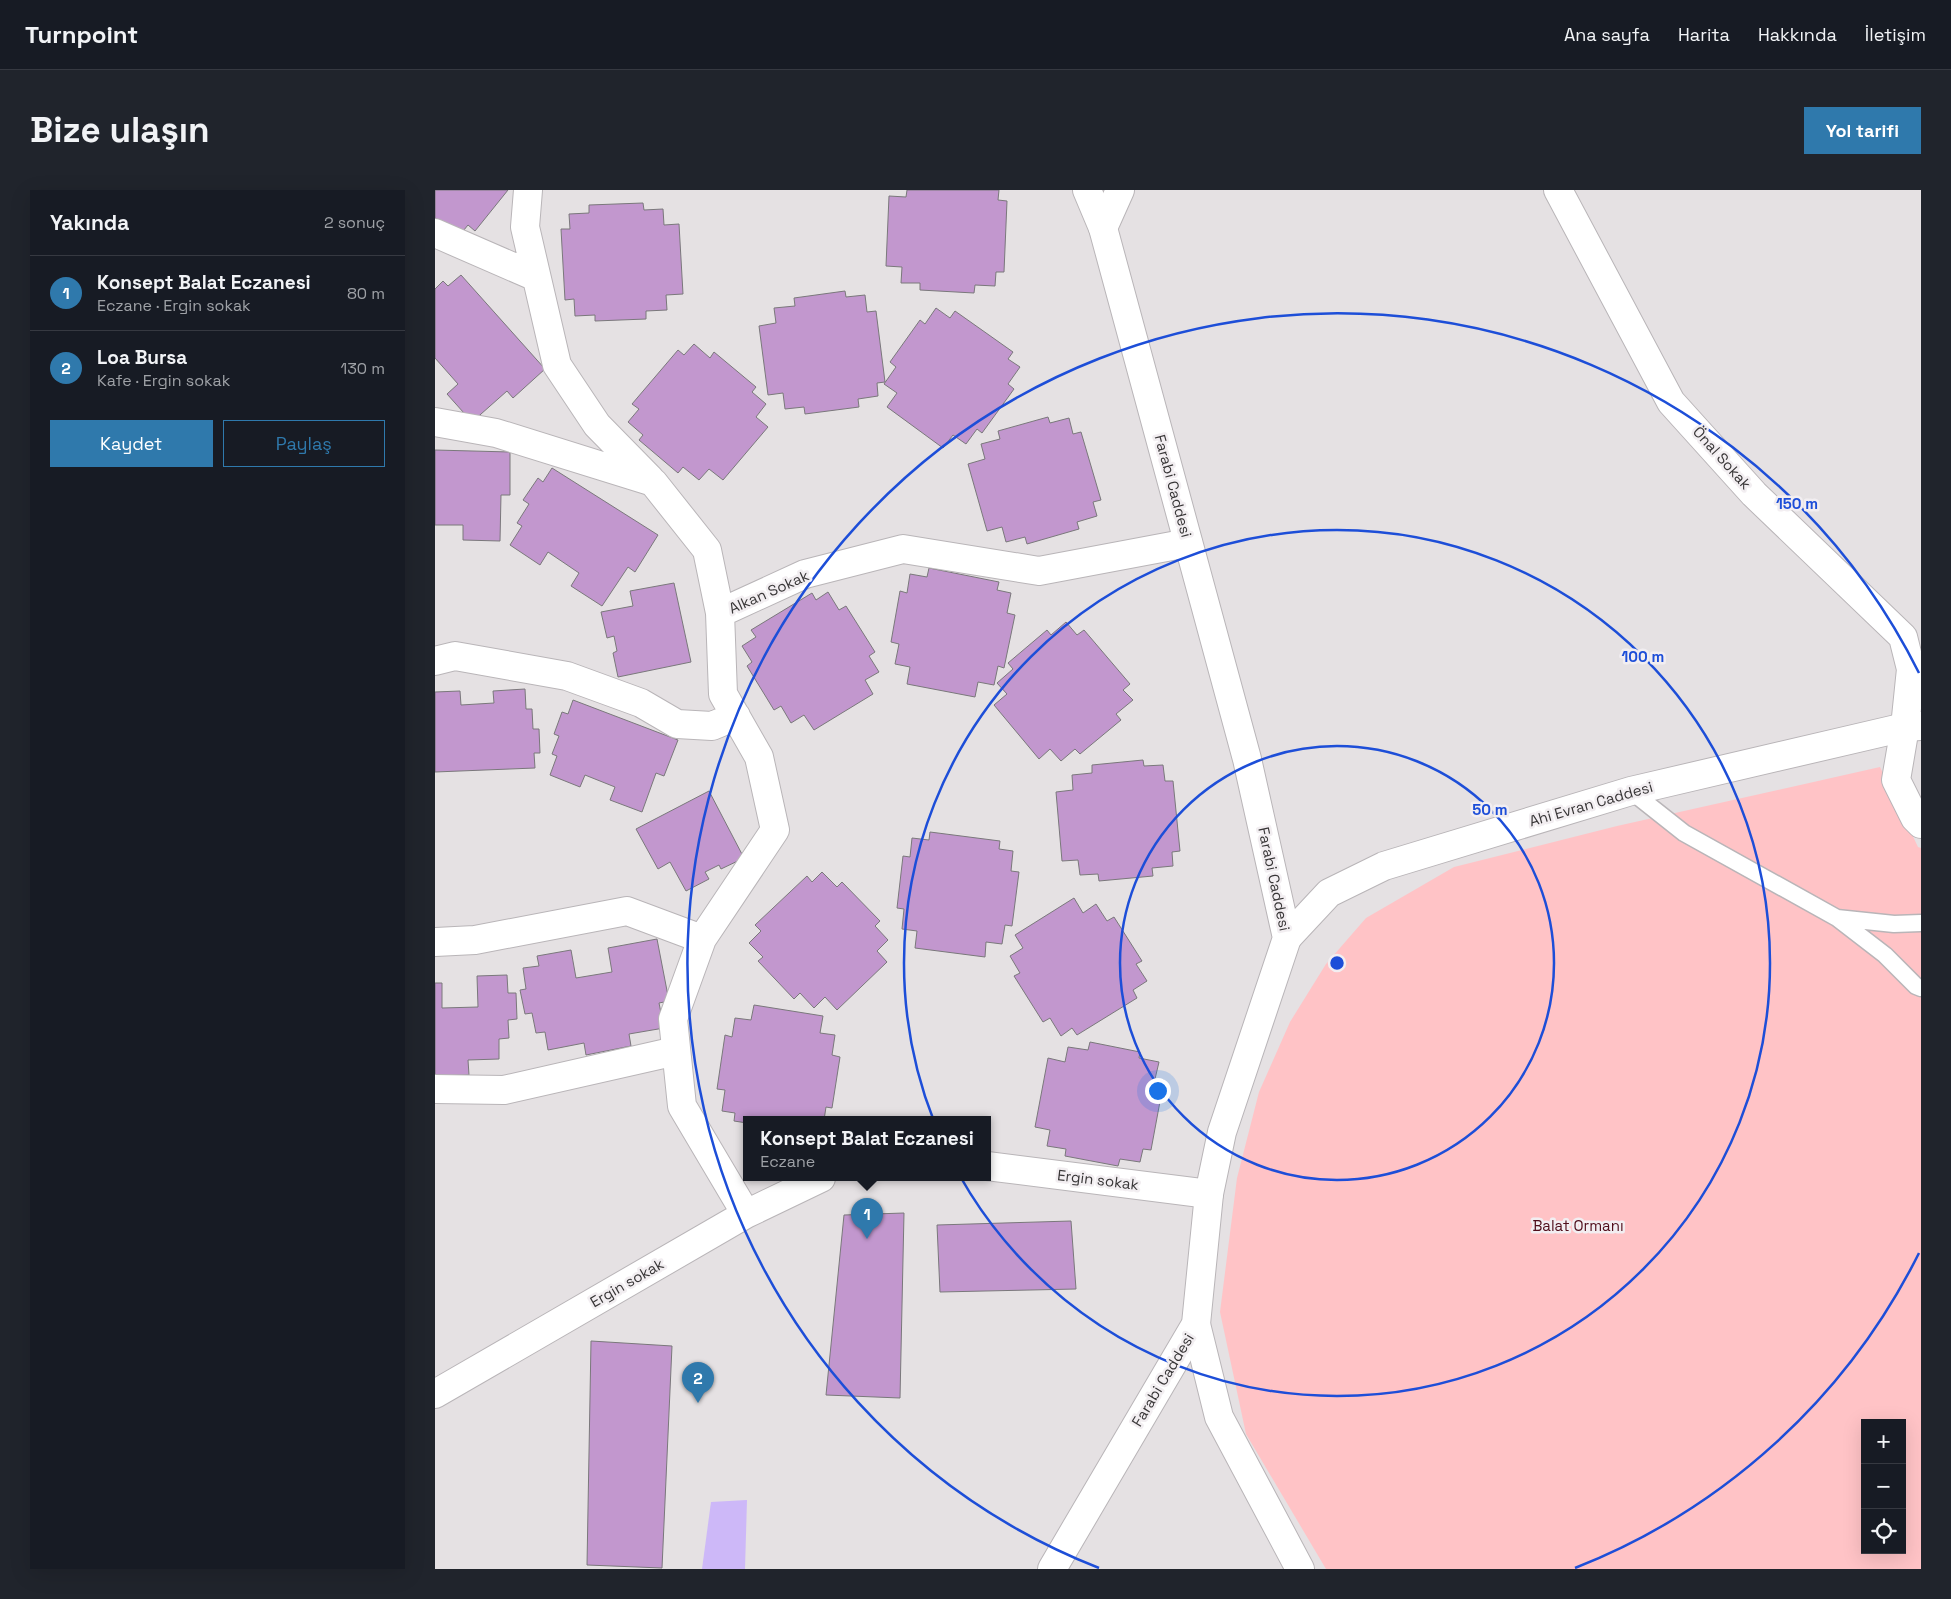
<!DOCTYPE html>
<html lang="tr">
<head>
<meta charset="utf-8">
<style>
	body { margin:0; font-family:"Space Grotesk",sans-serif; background:#20242c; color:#f1f3f6 }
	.controls { position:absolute; right:15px; bottom:15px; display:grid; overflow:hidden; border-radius:0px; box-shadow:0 5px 20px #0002 }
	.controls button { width:45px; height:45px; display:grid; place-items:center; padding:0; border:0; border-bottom:1px solid #363941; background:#171b24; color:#f1f3f6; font:25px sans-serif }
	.you { position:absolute; left:722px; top:900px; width:18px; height:18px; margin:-12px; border:4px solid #fff; border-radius:50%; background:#1a73e8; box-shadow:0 0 0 8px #1a73e833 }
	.badge { display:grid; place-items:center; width:32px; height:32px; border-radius:50%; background:#2f79ac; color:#fff; font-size:16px; font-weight:700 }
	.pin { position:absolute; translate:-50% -41px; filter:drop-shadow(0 1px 2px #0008) }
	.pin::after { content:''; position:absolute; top:26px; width:18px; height:15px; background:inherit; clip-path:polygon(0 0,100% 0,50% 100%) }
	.popup { position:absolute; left:308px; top:926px; width:248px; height:65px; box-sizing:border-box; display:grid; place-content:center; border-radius:0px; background:#171b24; filter:drop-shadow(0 1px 4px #0005); font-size:16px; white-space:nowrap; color:#9ea1a6 }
	.popup b { font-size:19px; color:#f1f3f6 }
	.popup::after { content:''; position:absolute; left:50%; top:100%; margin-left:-10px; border:10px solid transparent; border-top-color:#171b24 }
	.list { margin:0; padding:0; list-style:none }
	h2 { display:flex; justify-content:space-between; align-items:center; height:65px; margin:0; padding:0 20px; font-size:21px }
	h2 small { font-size:16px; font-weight:400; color:#9ea1a6 }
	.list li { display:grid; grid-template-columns:32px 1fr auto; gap:15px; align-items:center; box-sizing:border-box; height:75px; padding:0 20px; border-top:1px solid #363941 }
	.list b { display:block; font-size:19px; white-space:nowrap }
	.list p { margin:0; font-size:16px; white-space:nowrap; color:#9ea1a6 }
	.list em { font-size:16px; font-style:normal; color:#9ea1a6 }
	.actions { display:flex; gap:10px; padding:15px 20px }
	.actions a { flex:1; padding:11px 0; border:1px solid #2f79ac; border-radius:0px; text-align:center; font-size:18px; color:#2f79ac }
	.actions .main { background:#2f79ac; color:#fff }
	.icon { flex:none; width:28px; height:28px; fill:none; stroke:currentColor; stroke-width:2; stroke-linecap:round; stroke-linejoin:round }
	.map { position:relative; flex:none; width:1486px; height:1379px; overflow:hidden; border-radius:0px }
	header { display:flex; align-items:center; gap:30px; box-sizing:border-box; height:70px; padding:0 25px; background:#171b24; border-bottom:1px solid #363941 }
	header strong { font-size:24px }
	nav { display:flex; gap:28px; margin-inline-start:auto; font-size:18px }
	.intro { display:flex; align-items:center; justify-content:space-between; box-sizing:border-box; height:120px; padding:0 30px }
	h1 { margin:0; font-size:35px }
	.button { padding:12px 22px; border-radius:0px; background:#2f79ac; color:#fff; font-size:18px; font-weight:700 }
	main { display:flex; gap:30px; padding:0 30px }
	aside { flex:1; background:#171b24; border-radius:0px; box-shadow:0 5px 20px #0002 }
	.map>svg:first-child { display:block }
	.green { fill:#ffc3c6; fill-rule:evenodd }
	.water { fill:#cdb8f8 }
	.building { fill:#c297ce; stroke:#7a787b }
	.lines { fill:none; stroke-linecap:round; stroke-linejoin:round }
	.lane-casing { stroke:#b9b5b8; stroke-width:19 }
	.street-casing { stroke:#b9b5b8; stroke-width:30 }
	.secondary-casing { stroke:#b9b5b8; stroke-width:30 }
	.primary-casing { stroke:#b9b5b8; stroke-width:30 }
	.lane { stroke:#fff; stroke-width:16 }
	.street { stroke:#fff; stroke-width:28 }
	.secondary { stroke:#fff; stroke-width:28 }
	.primary { stroke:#fff; stroke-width:28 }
	.ring { fill:none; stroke:#1d4ed8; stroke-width:2.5 }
	.labels { text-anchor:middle; stroke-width:5; stroke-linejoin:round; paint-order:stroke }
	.street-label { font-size:15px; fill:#383637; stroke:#f2eef1 }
	.park-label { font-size:15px; fill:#500d1a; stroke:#f2eef1 }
	.centre { fill:#1d4ed8; stroke:#f2eef1; stroke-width:2.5 }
	.ring-label { font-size:15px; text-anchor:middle; font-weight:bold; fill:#1d4ed8; stroke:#f2eef1; stroke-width:5; stroke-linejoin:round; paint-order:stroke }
</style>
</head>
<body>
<header>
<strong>Turnpoint</strong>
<nav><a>Ana sayfa</a><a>Harita</a><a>Hakkında</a><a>İletişim</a></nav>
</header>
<div class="intro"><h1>Bize ulaşın</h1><a class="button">Yol tarifi</a></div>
<main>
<aside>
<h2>Yakında<small>2 sonuç</small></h2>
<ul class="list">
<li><span class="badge">1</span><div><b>Konsept Balat Eczanesi</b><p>Eczane · Ergin sokak</p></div><em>80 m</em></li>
<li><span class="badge">2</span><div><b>Loa Bursa</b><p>Kafe · Ergin sokak</p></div><em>130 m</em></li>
</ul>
<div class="actions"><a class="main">Kaydet</a><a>Paylaş</a></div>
</aside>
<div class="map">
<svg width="1486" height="1379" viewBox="0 0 1486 1379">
	<rect width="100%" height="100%" fill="#e5e1e3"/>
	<!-- green -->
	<path class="green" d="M1445,577L1483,657L1486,658V1379H891L811,1244L785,1122L802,988L824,902L855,832L891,774L931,728L1019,677L1182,636ZM1430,1233H1467V1360H1430Z"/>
	<!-- water -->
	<path class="water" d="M312,1310L310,1379H267L276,1312Z"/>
	<!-- building -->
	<path class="building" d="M0,0H73L40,41L33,35L24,46L0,37Z
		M472,0H564L563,10L572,11L569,82H561L560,96L540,95L539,103L485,100V93H466L467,77L451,76L454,6L471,7Z
		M208,13L209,20L228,19L229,35L244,34L248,104L231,105L232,120L211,121V129L160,131V125L140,126L139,109L130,110L126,39H135L134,24L154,23V15Z
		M26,85L110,179L78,208L72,201L37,232L12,204L23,194L0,168V99L8,91L13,96Z
		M410,101L411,107L430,105L432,122L441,121L450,192L442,193L443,206L423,209L424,217L370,224L369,217L350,219L348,203L333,205L324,136L341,133L339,118L360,116L359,108Z
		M501,118L515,128L520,121L578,162L573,169L585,177L573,194L579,199L547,243L542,239L531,254L518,245L508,258L452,217L462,203L449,194L461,177L455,172L485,130L490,134Z
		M259,154L275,168L279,162L321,197L317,202L331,214L321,227L333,237L288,290L274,279L264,290L248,277L243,283L204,250L208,245L193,232L204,219L197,214L243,160L249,165Z
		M613,227L615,233L634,228L638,244L646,242L666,310L658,312L662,326L642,332L644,339L592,354L590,347L571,352L567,337L552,341L533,274L550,269L546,254L565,249L563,241Z
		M0,260L75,262V305H66L65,351L28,350V335H0Z
		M117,278L223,345L200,382L193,377L167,416L136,396L144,383L113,362L105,375L75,355L87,336L82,333L94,314L88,310L103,288L108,292Z
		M494,378L564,392L562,400L576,403L572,423L580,425L569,478L563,476L559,495L543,492L540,507L472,494L475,477L460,474L464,454L456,452L465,401L472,403L475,384L492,387Z
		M239,393L256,472L183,487L178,463L182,461L179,446L172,448L166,422L198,416L195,401Z
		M393,402L404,420L411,416L440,462L434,466L444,482L430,490L438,504L379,540L369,525L356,533L346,516L339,520L312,476L317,472L307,456L321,447L316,440L377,403L381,410Z
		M631,432L642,445L649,440L695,494L688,500L698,510L681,524L686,530L645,564L640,559L626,571L615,559L604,569L559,515L572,504L562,493L578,479L573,473L612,440L616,445Z
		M90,499L91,519H97L98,539H104L105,563H99L100,578L0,582V502L25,501L26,515L59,513L58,501Z
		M138,510L243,550L229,586L221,583L207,622L175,610L180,597L150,585L145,597L115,585L122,566L117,564L124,546L119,544L127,522L133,524Z
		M708,570L709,576L728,575L730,591H738L745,661L737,662L738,676L717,678L718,686L664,691L663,684L645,685L643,670L627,671L621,602L638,600L637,585L657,583V575Z
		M274,601L309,668L286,679L284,675L270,682L274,689L251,701L235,672L223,679L201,639Z
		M495,642L565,651L564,659L578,661L576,681L584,682L577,736L570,735L567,754L551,752L550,767L480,758L482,741L467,739L469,719L462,718L468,666L475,667L477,648L494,650Z
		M387,682L402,697L407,692L445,731L440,736L453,750L442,761L452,772L402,820L390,807L379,818L365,803L359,809L323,771L328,767L314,753L326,741L320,735L372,686L377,692Z
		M639,708L648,723L661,714L672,731L679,727L707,771L701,774L712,791L698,800L702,808L642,845L637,838L626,846L615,828L608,832L579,786L585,783L575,766L588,758L580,745Z
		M222,749L234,811L224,813L229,838L194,844L196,856L151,865L149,853L113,860L110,842L101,843L97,823L90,824L85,800L91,799L88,778L104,776L102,766L136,760L141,788L177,782L173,758Z
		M72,785L73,803H81L82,829L73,830L74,848L64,849V869L33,870L34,885L0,886V793H7V818L43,817L42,786Z
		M319,815L388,826L385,843L400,845L397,865L405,867L397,918L391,917L389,930H312V933L299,931L300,923L287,921L290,900L282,899L290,845L297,847L300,828L316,830Z
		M655,852L705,862L704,868L724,872L720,889L729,890L716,960L708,959L705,972L685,969L683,976L630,966L631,959L612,956L615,940L600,937L613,868L630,872L633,857L653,860Z
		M469,1023L465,1208L391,1205L409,1025Z
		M636,1031L641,1099L505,1102L502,1035Z
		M156,1151L237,1156L227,1378L152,1375Z"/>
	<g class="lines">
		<defs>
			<path id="lane" d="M1196,601L1249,643L1402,728L1450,765L1481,796L1486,798
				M1402,728L1459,734L1486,733"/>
			<path id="street" d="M93,0L90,37L122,175L162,235L215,289
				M1123,0L1236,212L1319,304L1468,447L1476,479L1470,537L1461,590L1480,628L1486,634
				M0,43L101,87
				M0,232L61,243L218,292L272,360L285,423L370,384L468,359L604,381L753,353
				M285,423L288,504L324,567L340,640L267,749L238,829L247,916L311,1024
				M0,471L20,466L132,486L206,513L242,534L277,536L301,526
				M0,752L40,750L192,721L267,749
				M0,899L69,900L241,861
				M552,976L774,1004
				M761,1134L784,1227L865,1379
				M0,1204L311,1024L386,988"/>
			<path id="secondary" d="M668,38L685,0
				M852,748L894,703L949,676L1196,601L1470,537L1486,536"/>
			<path id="primary" d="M617,1379L761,1134L774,1004L787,942L852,748L812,569L668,38L652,0"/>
		</defs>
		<!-- lane casing -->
		<use href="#lane" class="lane-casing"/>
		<!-- street casing -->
		<use href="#street" class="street-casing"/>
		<!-- secondary casing -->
		<use href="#secondary" class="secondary-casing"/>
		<!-- primary casing -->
		<use href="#primary" class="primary-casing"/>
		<!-- lane -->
		<use href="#lane" class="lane"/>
		<!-- street -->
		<use href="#street" class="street"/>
		<!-- secondary -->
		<use href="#secondary" class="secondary"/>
		<!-- primary -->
		<use href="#primary" class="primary"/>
	</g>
	<!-- distance rings -->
	<g class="ring">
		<circle cx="902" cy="773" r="217"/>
		<circle cx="902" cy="773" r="433"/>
		<path d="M1484 1063A650 650 0 0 1 1140 1378M664 1378A650 650 0 1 1 1484 483"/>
	</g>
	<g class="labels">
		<!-- street labels -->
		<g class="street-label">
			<text transform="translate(1287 268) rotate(48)" y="5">Önal Sokak</text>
			<text transform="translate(738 296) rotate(75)" y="5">Farabi Caddesi</text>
			<text transform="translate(334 402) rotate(-24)" y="5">Alkan Sokak</text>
			<text transform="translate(1156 614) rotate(-16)" y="5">Ahi Evran Caddesi</text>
			<text transform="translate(839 689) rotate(78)" y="5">Farabi Caddesi</text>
			<text transform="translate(663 990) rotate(7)" y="5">Ergin sokak</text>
			<text transform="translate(192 1093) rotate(-30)" y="5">Ergin sokak</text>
			<text transform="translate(728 1190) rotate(-59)" y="5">Farabi Caddesi</text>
		</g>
		<!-- park labels -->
		<g class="park-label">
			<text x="1143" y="1041">Balat Ormanı</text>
		</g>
	</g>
	<circle cx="902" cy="773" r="8" class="centre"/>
	<g class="ring-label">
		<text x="1362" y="319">150 m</text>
		<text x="1208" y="472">100 m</text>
		<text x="1055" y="625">50 m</text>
	</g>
</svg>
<div class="controls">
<button>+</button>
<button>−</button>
<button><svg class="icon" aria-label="locate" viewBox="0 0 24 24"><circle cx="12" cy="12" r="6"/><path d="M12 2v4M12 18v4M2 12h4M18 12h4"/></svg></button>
</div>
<div class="you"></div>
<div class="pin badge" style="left:432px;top:1049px">1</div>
<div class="popup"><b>Konsept Balat Eczanesi</b>Eczane</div>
<div class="pin badge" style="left:263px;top:1213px">2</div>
</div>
</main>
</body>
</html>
